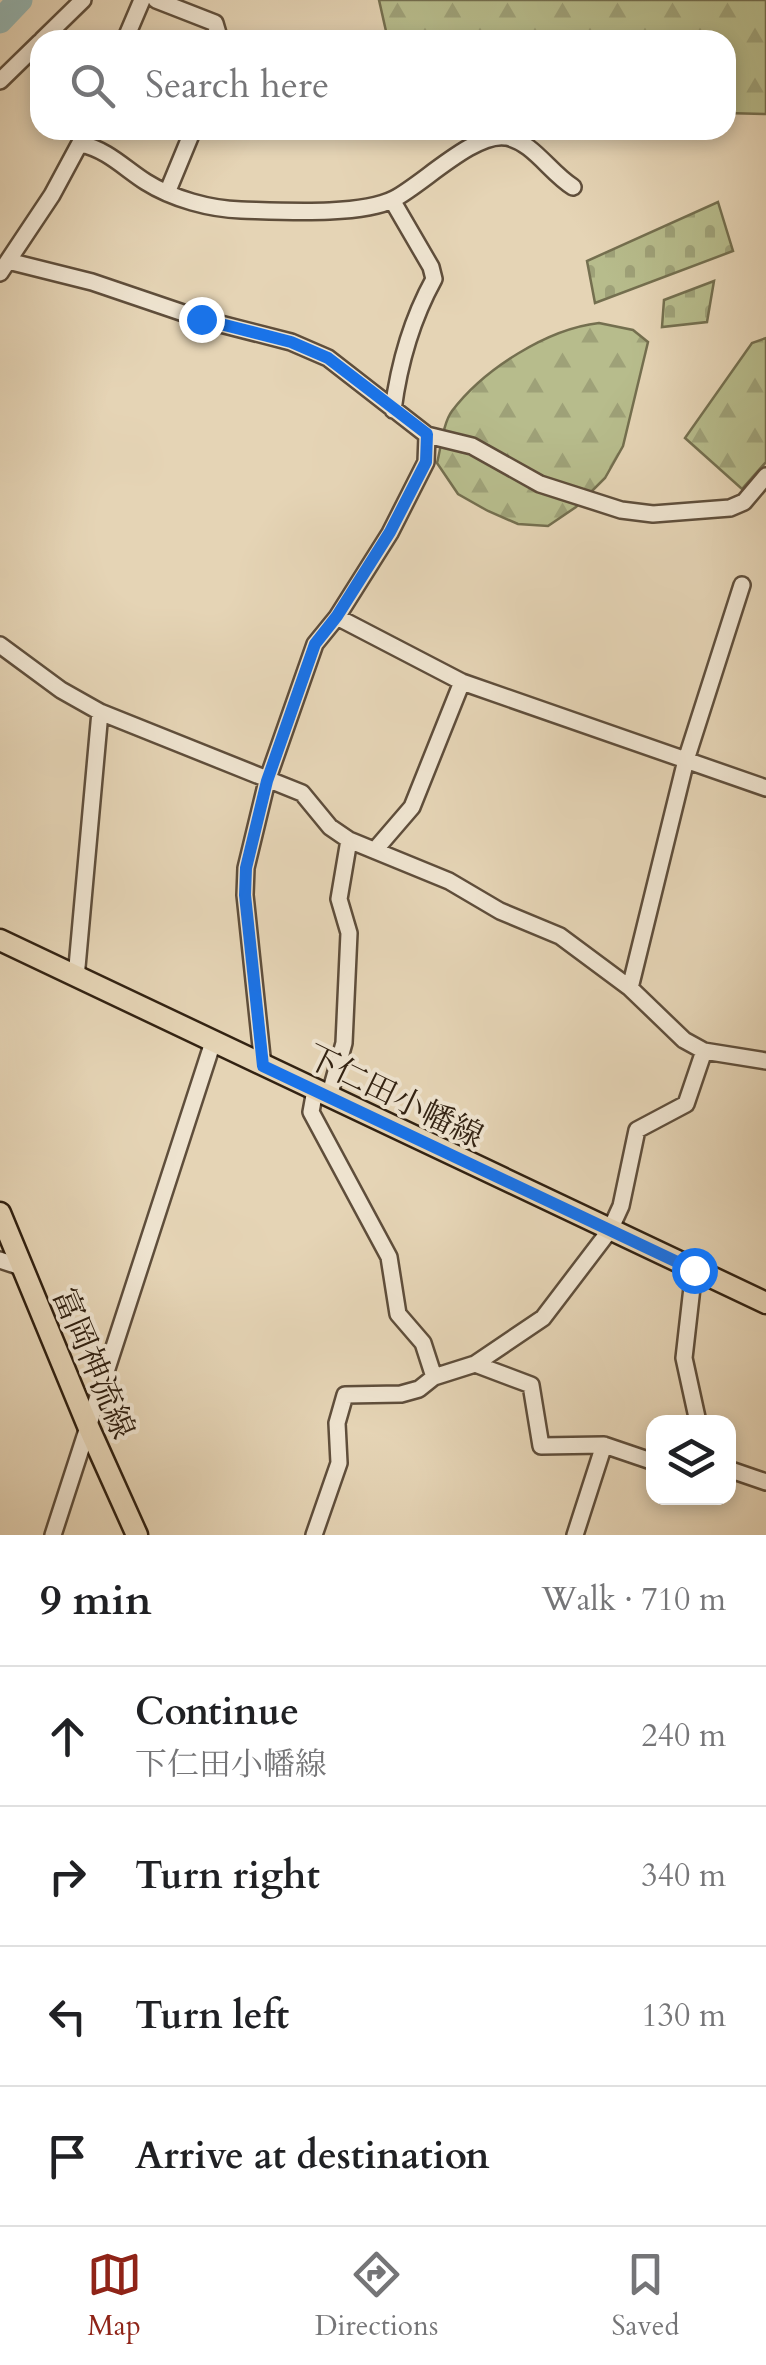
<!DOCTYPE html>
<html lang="en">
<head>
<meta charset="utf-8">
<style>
	body { margin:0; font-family:Cardo,"Noto Serif JP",serif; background:#f6f6f6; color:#202124 }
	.controls { position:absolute; right:30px; bottom:30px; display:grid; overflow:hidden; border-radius:20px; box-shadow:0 5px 15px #0003 }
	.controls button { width:90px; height:90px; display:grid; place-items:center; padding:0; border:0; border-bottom:2px solid #e0e0e0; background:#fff; color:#202124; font:50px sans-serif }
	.stop { position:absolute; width:30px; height:30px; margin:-22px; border:8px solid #1a73e8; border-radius:50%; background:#fff }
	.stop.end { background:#1a73e8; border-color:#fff; box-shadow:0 2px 10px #0008 }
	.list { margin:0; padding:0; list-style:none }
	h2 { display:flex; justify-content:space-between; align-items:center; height:130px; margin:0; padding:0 40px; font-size:42px }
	h2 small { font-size:32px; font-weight:400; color:#757577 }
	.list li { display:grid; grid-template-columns:65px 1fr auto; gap:30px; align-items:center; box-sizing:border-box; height:140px; padding:0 40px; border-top:2px solid #e0e0e0 }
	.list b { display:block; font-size:38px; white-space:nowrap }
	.list p { margin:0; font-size:32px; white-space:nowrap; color:#757577 }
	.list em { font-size:32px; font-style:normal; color:#757577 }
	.icon { flex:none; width:55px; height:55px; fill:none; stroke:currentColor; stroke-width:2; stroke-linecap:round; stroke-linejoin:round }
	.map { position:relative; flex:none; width:766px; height:1535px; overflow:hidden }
	.search { position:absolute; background:#fff; box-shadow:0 5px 15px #0003; left:30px; right:30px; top:30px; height:110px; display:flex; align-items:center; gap:25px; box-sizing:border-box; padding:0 35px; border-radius:30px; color:#757577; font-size:38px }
	.sheet { height:690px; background:#fff }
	nav { display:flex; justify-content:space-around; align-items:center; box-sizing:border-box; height:140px; border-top:2px solid #e0e0e0; background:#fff; font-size:28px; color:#757577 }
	nav a { display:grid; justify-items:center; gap:5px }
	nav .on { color:#8f2418 }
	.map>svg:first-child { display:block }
	.forest { fill:url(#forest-firs); stroke:#746f4f; stroke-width:2.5 }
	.cemetery { fill:url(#cemetery-stones); stroke:#746f4f; stroke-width:2.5 }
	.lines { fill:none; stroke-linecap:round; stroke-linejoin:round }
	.river { stroke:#96b7b3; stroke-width:25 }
	.minor-casing { stroke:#5f4e3b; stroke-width:20 }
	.major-casing { stroke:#322212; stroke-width:25 }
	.minor { stroke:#eee3cf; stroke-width:15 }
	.major { stroke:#e5d4b5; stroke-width:20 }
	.route { stroke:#1a73e8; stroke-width:12 }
	.labels { text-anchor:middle; stroke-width:8; stroke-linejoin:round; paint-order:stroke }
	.street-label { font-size:32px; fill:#322212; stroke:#eee3cf }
</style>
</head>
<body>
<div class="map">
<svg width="766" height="1535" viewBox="0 0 766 1535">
	<defs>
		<pattern id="forest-firs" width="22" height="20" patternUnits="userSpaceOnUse" patternTransform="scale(2.5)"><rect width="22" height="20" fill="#b7bc8c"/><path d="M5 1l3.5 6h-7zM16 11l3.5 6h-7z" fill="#9ea178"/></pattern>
		<pattern id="cemetery-stones" width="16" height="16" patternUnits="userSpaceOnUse" patternTransform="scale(2.5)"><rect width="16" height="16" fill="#b7bc8c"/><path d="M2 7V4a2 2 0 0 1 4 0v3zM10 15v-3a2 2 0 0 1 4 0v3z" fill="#9ea178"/></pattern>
	</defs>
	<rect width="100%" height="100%" fill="#e5d4b5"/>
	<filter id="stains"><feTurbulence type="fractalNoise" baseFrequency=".002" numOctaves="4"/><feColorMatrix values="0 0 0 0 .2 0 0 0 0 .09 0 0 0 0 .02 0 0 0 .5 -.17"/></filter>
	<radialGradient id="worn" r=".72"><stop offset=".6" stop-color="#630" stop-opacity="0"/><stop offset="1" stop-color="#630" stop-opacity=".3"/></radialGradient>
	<!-- forest -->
	<path class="forest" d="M379,0H766V114L726,113V40H388Z
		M599,323L633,330L648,342L623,446L605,478L576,507L548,526L518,524L488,511L458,494L437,463C441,448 443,423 452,411C484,369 547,329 599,323Z
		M766,338V462L742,489L685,438L752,343Z"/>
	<!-- cemetery -->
	<path class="cemetery" d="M718,202L733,251L595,303L587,261Z
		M714,281L707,322L662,327L664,300Z"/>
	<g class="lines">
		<!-- river -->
		<path class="river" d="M0,21L20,0"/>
		<defs>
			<path id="minor" d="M156,0L215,23L220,40
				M42,40L83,0
				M125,40L142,0
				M0,81L40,42
				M81,144C108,150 124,168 146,182C173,199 210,209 241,210C280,211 361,216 394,199C423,184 474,132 506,137C533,142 550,173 573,187
				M167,193L193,130
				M392,200L431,267L434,279C412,319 399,364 393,410
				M8,261L92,282L201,319L291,342L328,358L427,435L472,446L540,484L621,510L653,514L730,508L744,502L766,476
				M0,273L52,195L87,130
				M337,617L462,682L766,788
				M0,645L61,690L100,712L302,793L330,827L349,840L449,881L500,911L560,936L630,988L684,1040L704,1051L766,1061
				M375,850L412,807L462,682
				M76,978L100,712
				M630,988L686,760L742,585
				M263,1066L245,895L246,868L267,781L315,644L337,617L390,533L426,462L427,435
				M315,1090L311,1112L389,1257L398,1314L423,1343L434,1377
				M329,1097L344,1043L349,933L339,899L349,840
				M0,1260L21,1267
				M694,1270L684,1358L698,1422
				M475,1364L531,1385L541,1446L604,1445L654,1462
				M728,1469L766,1482
				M53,1535L213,1042
				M314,1535L339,1463L337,1423L345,1395L401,1394L419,1389L434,1377L475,1364L543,1318L610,1230L621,1206L637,1130L686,1104L704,1051
				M575,1535L604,1445"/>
			<path id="major" d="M0,940L766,1303
				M0,1213L88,1426L137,1535"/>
		</defs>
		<!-- minor casing -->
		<use href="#minor" class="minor-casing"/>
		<!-- major casing -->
		<use href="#major" class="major-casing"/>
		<!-- minor -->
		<use href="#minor" class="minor"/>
		<!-- major -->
		<use href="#major" class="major"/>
	</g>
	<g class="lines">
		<!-- route -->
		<path class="route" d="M201,319L291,342L328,358L427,434L426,462L390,532L337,616L315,644L267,781L246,868L245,895L263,1066L694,1270"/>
	</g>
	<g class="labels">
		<!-- street labels -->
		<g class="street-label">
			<text transform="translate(395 1096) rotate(26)" y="11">下仁田小幡線</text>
			<text transform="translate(94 1363) rotate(67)" y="11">富岡神流線</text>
		</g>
	</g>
	<rect width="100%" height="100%" filter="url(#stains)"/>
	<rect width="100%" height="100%" fill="url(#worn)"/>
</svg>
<div class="controls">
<button><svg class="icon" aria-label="layers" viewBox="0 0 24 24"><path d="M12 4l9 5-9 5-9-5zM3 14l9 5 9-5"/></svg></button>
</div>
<div class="stop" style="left:694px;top:1270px"></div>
<div class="stop end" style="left:201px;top:319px"></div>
<div class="search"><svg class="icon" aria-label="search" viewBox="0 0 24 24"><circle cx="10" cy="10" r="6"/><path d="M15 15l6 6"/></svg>Search here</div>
</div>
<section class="sheet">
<h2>9 min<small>Walk · 710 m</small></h2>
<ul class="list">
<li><svg class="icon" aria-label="ahead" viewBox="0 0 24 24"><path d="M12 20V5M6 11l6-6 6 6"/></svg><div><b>Continue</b><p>下仁田小幡線</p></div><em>240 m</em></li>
<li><svg class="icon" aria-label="right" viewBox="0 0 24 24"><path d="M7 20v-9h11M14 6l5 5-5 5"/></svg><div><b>Turn right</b></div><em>340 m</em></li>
<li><svg class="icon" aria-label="left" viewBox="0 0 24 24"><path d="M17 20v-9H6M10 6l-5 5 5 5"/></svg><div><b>Turn left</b></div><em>130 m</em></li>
<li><svg class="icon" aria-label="arrive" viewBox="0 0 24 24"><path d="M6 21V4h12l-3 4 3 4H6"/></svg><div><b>Arrive at destination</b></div></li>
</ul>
</section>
<nav>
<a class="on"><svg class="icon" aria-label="map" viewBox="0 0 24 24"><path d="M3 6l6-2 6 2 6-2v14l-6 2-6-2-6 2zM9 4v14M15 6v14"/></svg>Map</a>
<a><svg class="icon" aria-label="directions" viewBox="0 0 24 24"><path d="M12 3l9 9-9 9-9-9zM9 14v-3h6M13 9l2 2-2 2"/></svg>Directions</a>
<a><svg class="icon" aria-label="saved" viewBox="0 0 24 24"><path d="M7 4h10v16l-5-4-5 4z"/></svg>Saved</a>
</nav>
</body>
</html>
